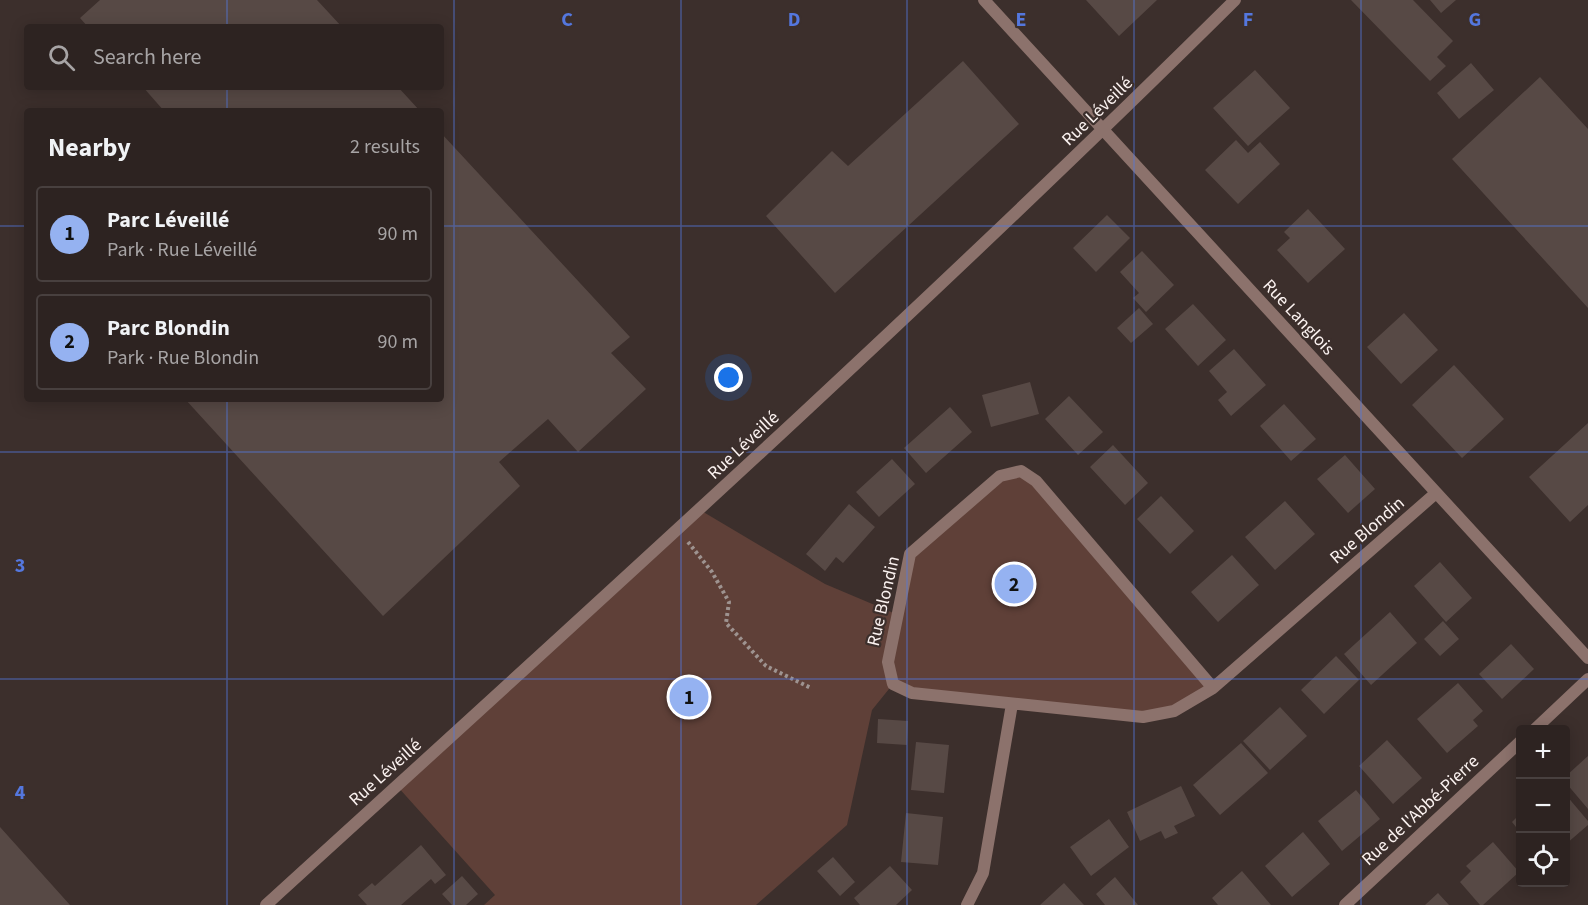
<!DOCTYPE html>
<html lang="en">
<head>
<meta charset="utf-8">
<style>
	body { margin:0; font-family:"Source Sans 3",sans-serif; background:#352b2a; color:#f1f3f6 }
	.controls { position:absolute; right:18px; bottom:18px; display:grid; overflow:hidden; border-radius:6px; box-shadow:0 3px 15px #0003 }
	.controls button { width:54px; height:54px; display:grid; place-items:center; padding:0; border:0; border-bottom:2px solid #48403f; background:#2d2321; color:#f1f3f6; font:30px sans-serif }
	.you { position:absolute; left:729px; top:378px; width:21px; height:21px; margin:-15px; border:4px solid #fff; border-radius:50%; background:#1a73e8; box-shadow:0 0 0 9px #1a73e833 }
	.badge { display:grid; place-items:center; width:39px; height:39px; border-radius:50%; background:#95b2f1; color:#111; font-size:20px; font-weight:700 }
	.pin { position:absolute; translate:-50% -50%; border:3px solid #fff; box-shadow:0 2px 6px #0006 }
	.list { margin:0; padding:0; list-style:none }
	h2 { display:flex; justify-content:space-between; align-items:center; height:78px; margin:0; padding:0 24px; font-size:26px }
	h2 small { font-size:20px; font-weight:400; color:#a7a4a5 }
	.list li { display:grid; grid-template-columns:39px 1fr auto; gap:18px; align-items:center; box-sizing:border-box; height:96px; margin:0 12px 12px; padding:0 12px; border:2px solid #48403f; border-radius:6px }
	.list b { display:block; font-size:22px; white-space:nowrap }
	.list p { margin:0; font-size:20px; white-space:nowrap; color:#a7a4a5 }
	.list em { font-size:20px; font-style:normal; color:#a7a4a5 }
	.icon { flex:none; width:33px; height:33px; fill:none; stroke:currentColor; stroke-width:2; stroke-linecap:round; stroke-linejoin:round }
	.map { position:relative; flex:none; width:1588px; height:905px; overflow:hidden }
	.search { position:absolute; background:#2d2321; box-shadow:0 3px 15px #0003; left:24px; top:24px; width:420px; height:66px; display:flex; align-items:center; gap:15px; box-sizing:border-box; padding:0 21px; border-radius:6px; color:#a7a4a5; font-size:22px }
	.panel { position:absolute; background:#2d2321; box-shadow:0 3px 15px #0003; left:24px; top:108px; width:420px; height:294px; border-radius:6px }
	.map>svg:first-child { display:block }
	.green { fill:#5f4038 }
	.building { fill:#574945 }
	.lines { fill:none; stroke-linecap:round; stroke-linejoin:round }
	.path { stroke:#9e9390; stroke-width:4; stroke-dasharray:3 3; stroke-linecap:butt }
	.minor { stroke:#8c726c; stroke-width:12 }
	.grid { fill:none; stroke:#5477de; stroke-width:1.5; stroke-opacity:0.55 }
	.labels { text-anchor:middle; stroke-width:4.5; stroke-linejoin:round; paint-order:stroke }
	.street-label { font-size:18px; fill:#fbf2f0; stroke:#3c2f2c }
	.grid-label { font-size:20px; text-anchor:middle; font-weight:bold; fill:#5477de; stroke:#3c2f2c; stroke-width:4.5; stroke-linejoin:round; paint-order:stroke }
</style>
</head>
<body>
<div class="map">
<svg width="1588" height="905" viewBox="0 0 1588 905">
	<rect width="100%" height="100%" fill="#3c2f2c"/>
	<!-- green -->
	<path class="green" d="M1021,471L1213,688L1174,711L1143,717L1012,704L893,684L872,710L847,825L756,905H484L495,895L397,786L700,510L825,584L896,614L910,554L1000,476Z"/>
	<!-- building -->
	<path class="building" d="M100,0H317L342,27H88L80,18Z
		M1086,0H1157L1119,36Z
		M1351,0H1413L1453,41L1437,57L1446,66L1430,81Z
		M1430,0H1456L1441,13Z
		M963,61L1019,124L835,293L766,216L832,151L848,166Z
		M1471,63L1494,90L1459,119L1437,93Z
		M1255,70L1290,108L1248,146L1213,108Z
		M1540,77L1588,129V308L1452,159Z
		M143,87H398L420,111H164Z
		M441,133L630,337L611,353L646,389L578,452L548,419L499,462L520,486L383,616L185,399H441Z
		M1236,140L1248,153L1260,142L1280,164L1238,204L1205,170Z
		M1308,209L1345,249L1308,283L1277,250L1290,238L1284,232Z
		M1107,215L1130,238L1096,272L1073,248Z
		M1142,251L1174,285L1146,312L1133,298L1139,293L1120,272Z
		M1193,304L1226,340L1198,366L1165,329Z
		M1139,308L1153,324L1131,343L1117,328Z
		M1404,313L1438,350L1401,384L1367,347Z
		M1234,349L1266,385L1231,416L1218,400L1227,392L1209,371Z
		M1454,365L1504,419L1462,458L1412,405Z
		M1030,382L1039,414L991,427L982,395Z
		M1069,396L1103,432L1078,455L1045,419Z
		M1284,404L1316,439L1291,461L1260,426Z
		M950,407L972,432L926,473L904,448Z
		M1588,423V505L1570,522L1529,477Z
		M1113,445L1148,483L1125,505L1090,467Z
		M1345,455L1375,489L1348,513L1317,479Z
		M892,459L915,484L879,517L856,492Z
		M1161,496L1194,531L1170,554L1137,519Z
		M1285,501L1315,534L1275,570L1245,537Z
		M849,504L875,527L843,563L836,557L825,571L806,554Z
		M1232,555L1259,585L1218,622L1191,592Z
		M1440,562L1472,598L1446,622L1414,586Z
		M1390,612L1417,643L1371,685L1344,654Z
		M1443,621L1459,639L1440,656L1424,639Z
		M1511,644L1534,669L1502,699L1479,674Z
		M1336,656L1359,680L1324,714L1301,690Z
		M1458,683L1483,711L1473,720L1478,726L1447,753L1417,719Z
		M1280,707L1307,736L1270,770L1243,741Z
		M878,719L908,721L907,745L877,743Z
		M1387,740L1422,778L1393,804L1359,766Z
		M916,742L949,745L944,793L911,790Z
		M1241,743L1268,773L1220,815L1193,785Z
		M1588,756V809L1566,783V776Z
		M1181,786L1195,816L1174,826L1178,833L1165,839L1161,831L1140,841L1127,812Z
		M1356,790L1380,819L1342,851L1318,821Z
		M1566,795L1588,821V825L1566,844Z
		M906,813L943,817L938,865L901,862Z
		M1520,814V832L1512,822Z
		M1109,819L1129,847L1091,876L1070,847Z
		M0,827L70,905H0Z
		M1303,832L1330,864L1292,897L1265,866Z
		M1493,842L1519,872L1483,905H1480L1460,882L1471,871L1466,866Z
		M421,845L446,875L435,884L431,879L401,905H367L358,895L372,883L375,886Z
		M833,857L855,882L840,896L817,871Z
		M890,866L912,890L896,905H860L854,898Z
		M1242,871L1271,905H1218L1212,898Z
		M462,876L478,894L466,905H452L442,894Z
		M1115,877L1138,905H1105L1096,894Z
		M1064,883L1084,905H1040Z
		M1438,893L1449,905H1425Z"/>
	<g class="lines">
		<!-- path -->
		<path class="path" d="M688,542L712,572L729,602L726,623L766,666L811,688"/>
		<!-- minor -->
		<path class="minor" d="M984,0L1588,658
			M1213,688L1036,481L1021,471L1000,476L910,554L888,662L893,684L912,693L1143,717L1174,711L1213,688L1436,493
			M1534,730L1588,679
			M266,905C593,607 921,311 1235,0
			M967,905L983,873L1012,704
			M1345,905L1520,742"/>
	</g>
	<!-- grid -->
	<path class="grid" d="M227,0V27M454,0V905M681,0V905M907,0V905M1134,0V905M1361,0V905M227,87V111M0,226H27M441,226H1588M227,399V905M0,452H1588M0,679H1588"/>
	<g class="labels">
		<!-- street labels -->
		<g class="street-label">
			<text transform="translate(1097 111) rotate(-44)" y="6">Rue Léveillé</text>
			<text transform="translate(1299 317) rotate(47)" y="6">Rue Langlois</text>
			<text transform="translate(743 445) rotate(-43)" y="6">Rue Léveillé</text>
			<text transform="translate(1367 530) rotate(-41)" y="6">Rue Blondin</text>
			<text transform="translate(883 601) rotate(-77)" y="6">Rue Blondin</text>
			<text transform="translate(385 772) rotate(-42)" y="6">Rue Léveillé</text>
			<text transform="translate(1420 810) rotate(-43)" y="6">Rue de l'Abbé-Pierre</text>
		</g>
	</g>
	<g class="grid-label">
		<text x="567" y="26">C</text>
		<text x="794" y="26">D</text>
		<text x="1021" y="26">E</text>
		<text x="1248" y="26">F</text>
		<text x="1475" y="26">G</text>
		<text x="20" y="572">3</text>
		<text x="20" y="799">4</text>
	</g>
</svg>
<div class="controls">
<button>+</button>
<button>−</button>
<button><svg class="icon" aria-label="locate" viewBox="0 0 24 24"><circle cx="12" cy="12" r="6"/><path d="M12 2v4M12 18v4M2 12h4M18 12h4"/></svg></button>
</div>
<div class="you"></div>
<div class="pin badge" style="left:689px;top:697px">1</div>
<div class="pin badge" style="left:1014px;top:584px">2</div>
<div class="search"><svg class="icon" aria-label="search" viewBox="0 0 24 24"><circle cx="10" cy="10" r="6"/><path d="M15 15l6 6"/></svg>Search here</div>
<section class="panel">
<h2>Nearby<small>2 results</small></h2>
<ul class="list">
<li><span class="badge">1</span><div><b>Parc Léveillé</b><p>Park · Rue Léveillé</p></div><em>90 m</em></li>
<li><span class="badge">2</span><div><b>Parc Blondin</b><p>Park · Rue Blondin</p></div><em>90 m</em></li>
</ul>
</section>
</div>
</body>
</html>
